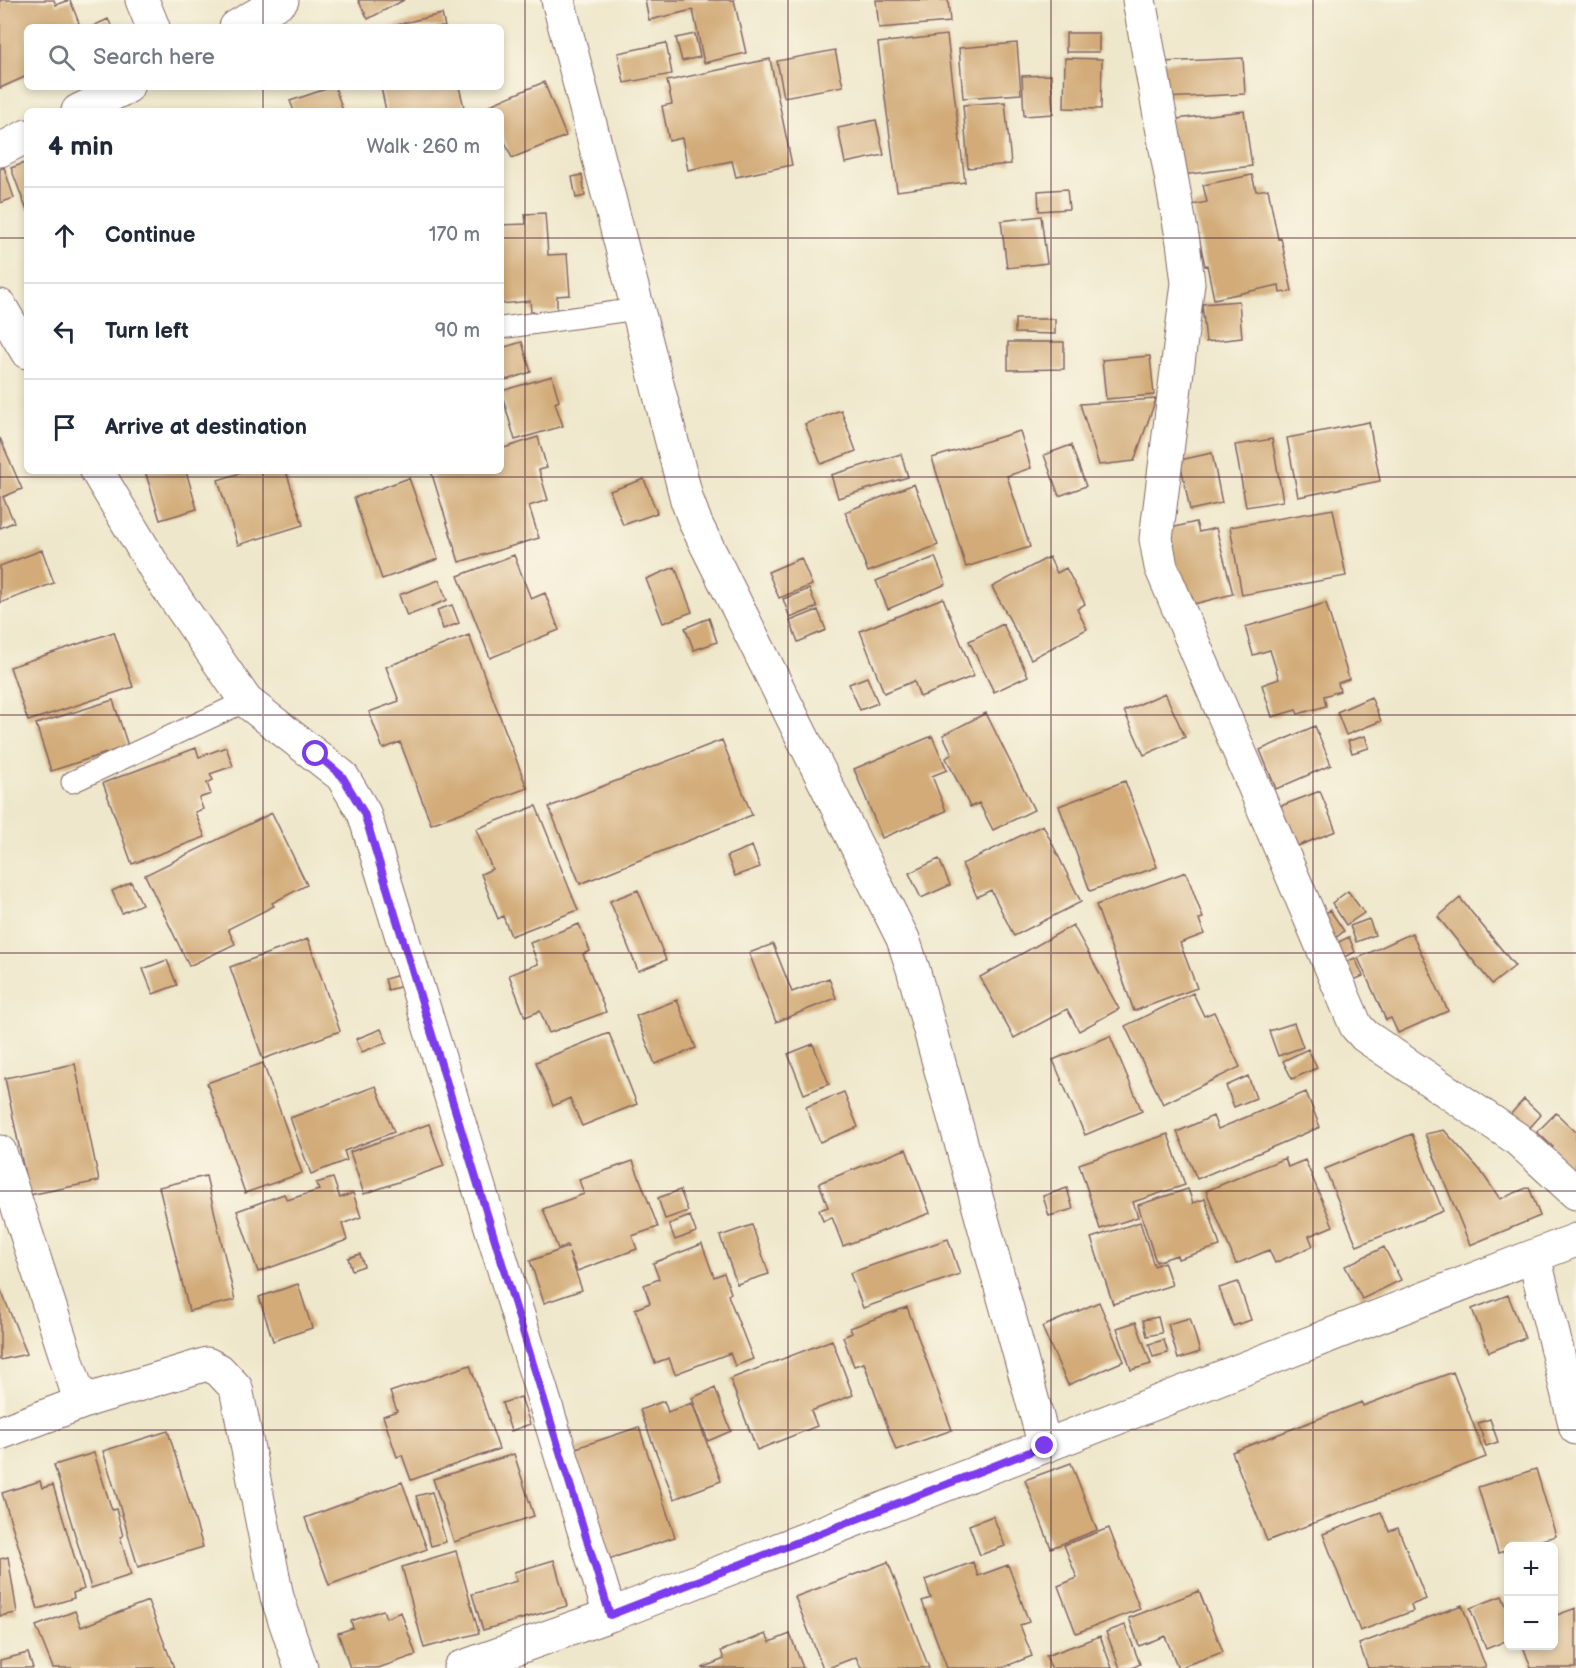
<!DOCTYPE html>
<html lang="en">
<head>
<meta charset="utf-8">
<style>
	body { margin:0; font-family:"Balsamiq Sans",sans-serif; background:#f2f2f3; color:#1f2937 }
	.controls { position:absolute; right:18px; bottom:18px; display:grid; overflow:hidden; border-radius:9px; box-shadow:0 3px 9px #0003 }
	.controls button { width:54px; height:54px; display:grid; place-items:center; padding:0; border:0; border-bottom:2px solid #e0e1e3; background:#fff; color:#1f2937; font:30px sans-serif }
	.stop { position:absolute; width:18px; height:18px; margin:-14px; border:4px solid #7c3aed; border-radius:50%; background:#fff }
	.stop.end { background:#7c3aed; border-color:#fff; box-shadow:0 2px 6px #0008 }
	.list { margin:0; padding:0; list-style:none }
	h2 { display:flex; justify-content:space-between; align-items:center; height:78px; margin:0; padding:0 24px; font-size:26px }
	h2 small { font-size:20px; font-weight:400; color:#747a83 }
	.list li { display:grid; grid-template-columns:39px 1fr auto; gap:18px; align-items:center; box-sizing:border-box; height:96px; padding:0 24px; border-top:2px solid #e0e1e3 }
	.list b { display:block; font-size:22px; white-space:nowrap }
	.list em { font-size:20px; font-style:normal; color:#747a83 }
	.icon { flex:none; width:33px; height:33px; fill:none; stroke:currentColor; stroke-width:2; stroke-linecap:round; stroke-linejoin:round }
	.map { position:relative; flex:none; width:1576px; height:1668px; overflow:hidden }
	.search { position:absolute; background:#fff; box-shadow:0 3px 9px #0003; left:24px; top:24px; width:480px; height:66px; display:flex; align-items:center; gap:15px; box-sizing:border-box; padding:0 21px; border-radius:9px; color:#747a83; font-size:22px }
	.panel { position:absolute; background:#fff; box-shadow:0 3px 9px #0003; left:24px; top:108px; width:480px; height:366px; border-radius:9px }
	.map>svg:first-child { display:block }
	.building { fill:#d2ab78 }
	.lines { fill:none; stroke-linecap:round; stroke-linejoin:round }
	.service-casing { stroke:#836563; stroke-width:23 }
	.minor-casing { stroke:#836563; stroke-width:35 }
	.service { stroke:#fff; stroke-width:21 }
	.minor { stroke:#fff; stroke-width:33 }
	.route { stroke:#7c3aed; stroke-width:8 }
	.grid { fill:none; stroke:#4a1f2b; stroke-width:1.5; stroke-opacity:0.55 }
</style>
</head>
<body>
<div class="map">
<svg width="1576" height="1668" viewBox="0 0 1576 1668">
	<rect width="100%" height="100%" fill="#fcf5e5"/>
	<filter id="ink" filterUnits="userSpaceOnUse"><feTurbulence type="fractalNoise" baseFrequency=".0167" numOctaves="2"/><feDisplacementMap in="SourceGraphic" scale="12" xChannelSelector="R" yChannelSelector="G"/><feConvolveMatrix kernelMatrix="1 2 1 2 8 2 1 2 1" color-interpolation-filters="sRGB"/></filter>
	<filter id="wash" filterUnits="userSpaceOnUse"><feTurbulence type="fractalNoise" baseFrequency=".008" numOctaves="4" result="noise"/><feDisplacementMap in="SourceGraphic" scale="24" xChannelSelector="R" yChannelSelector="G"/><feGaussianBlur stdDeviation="1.35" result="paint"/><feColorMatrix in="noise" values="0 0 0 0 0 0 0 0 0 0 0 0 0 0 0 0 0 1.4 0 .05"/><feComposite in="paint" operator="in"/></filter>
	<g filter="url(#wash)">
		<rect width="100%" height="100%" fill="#eee7cb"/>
		<g id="blocks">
			<!-- building -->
			<path class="building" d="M0,0H54L56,5L70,0L79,23L70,27H27V76L0,88Z
				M358,0H404L368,19Z
				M645,0H734L746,53L704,63L693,10L649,20Z
				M876,0H948L950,22L879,28Z
				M442,14L445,27H391V26Z
				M108,19L112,27H91Z
				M1066,33H1099V52H1066Z
				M695,34L700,57L682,61L676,38Z
				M947,35L965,182L897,191L878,43Z
				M666,43L672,74L624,83L618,53Z
				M1017,43L1021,94L963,98L959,48Z
				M835,50L843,86L784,97L777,61Z
				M1065,58L1102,59L1101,109L1064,108Z
				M1243,58L1245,94L1164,98L1163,62Z
				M770,59L792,165L736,177L732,161L688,170L682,138L669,141L662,106L672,104L667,81Z
				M1051,75L1053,114L1024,116L1022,76Z
				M544,82L566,136L512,158L501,133V111H492L490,105Z
				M332,87H335L343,111H294L290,101Z
				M381,87H459L465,111H386Z
				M1005,102L1011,164L968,168L963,105Z
				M1244,111L1252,166L1175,176L1168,120Z
				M876,120L884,155L845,163L838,128Z
				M27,162V211L11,168Z
				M4,167L14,198L0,203V169Z
				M582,175L585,196L576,198L572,177Z
				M1252,175L1256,191L1268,189L1278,239L1281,238L1292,291L1280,293L1279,285L1214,299L1207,265L1205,266L1192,205L1207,202L1203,185Z
				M1067,189L1069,209L1039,211L1038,191Z
				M545,213L548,255L567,254L570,295L557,296V311L531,312L530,301L501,304V225L526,224L525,214Z
				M1041,216L1047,263L1007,268L1001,221Z
				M1239,301L1242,338L1206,342L1202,304Z
				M1015,319H1055V334L1015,333Z
				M522,342L531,372L506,380L501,362V348Z
				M1008,342H1064V369L1008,370Z
				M1150,356L1154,395L1106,399L1102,360Z
				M552,376L559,401L555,403L563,426L515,440L501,391Z
				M1156,399L1134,461L1099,465L1080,404Z
				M841,410L856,451L821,464L805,424Z
				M1369,422L1380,481L1298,497L1287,438Z
				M1020,431L1031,468L1007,476L1030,547L966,567L932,458Z
				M538,437L547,468L539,470L548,500L529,506L539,538L459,562L431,471H501V449Z
				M0,438L22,489L3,497L14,522L0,528Z
				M1272,439L1283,501L1246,507L1235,445Z
				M1071,445L1086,486L1059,496L1044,455Z
				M1212,453L1222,503L1190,510L1180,460Z
				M901,454L908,477L838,498L831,475Z
				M145,471H186L197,509L160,520Z
				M247,471H286L303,525L238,545L218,480Z
				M409,478L438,559L382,579L354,498Z
				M644,479L657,513L623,525L610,491Z
				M914,484L938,545L868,572L845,512Z
				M1333,509L1346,576L1242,595L1230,527Z
				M1196,522L1199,532L1216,528L1233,594L1186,606L1167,529Z
				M42,550L54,583L0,603V566Z
				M514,555L531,599L545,593L559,630L490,658L458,576Z
				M935,557L946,584L888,609L876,581Z
				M1049,557L1057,573L1066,568L1085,604L1077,609L1087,629L1031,659L992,587Z
				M801,558L812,585L779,598L768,572Z
				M675,567L692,612L663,623L646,579Z
				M439,580L447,600L407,616L399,595Z
				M809,589L817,607L790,618L783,599Z
				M943,598L974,676L920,697L914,681L884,693L860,631Z
				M1326,603L1349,679L1338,683L1340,691L1324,696L1326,706L1298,714L1296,710L1272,717L1262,685L1279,679L1270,650L1253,655L1245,627Z
				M452,605L459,623L443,629L437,610Z
				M818,610L826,630L798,642L790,621Z
				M709,618L717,642L694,650L685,628Z
				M1003,624L1028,676L994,692L969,641Z
				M114,632L133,687L28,721L10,667Z
				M469,635L527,788L431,824L400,742L383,749L369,712L399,701L386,667Z
				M867,677L878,703L860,710L849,684Z
				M1165,693L1185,737L1144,755L1124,711Z
				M1371,697L1381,721L1346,735L1337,712Z
				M113,700L128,746L51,771L36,724Z
				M986,713L1034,810L993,830L979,803L970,807L946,758L952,754L943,735Z
				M1315,726L1331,765L1276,789L1260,750Z
				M932,736L947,770L932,776L946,811L882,838L854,769Z
				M1365,736L1369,748L1352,753L1348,741Z
				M722,740L752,815L580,884L549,807Z
				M226,747L233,766L210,774L213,780L207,783L211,794L199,798L203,809L195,812L205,837L132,864L103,783L196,748L199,757Z
				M1125,781L1157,867L1090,891L1059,806Z
				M1320,791L1336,831L1290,849L1273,809Z
				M536,806L578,910L511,936L503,916L498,919L481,874L492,869L476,829Z
				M272,813L307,885L272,903L274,906L228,929L235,944L189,966L145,875Z
				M1043,825L1081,902L1014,936L991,890L977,897L962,864Z
				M752,846L760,867L735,876L727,856Z
				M939,859L950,885L921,898L909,873Z
				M1186,872L1203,918L1199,919L1204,934L1180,943L1197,988L1134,1011L1096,905Z
				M131,882L142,904L122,913L112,891Z
				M638,890L666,960L638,971L610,901Z
				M1348,891L1364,913L1346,925L1332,903Z
				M1460,898L1515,966L1492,984L1438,917Z
				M1330,910L1344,931L1332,941L1317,920Z
				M1369,919L1375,935L1356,942L1350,926Z
				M579,924L590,951L583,954L606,1012L549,1033L540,1011L525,1017L509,975L538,964L530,943Z
				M1073,925L1119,1009L1079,1031L1067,1009L1014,1038L980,977Z
				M1412,933L1448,1011L1398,1033L1391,1018L1386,1020L1358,958Z
				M1349,937L1355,952L1337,960L1330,946Z
				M308,939L340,1031L263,1059L230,967Z
				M773,944L792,992L829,978L836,998L776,1022L749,953Z
				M1355,958L1363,976L1344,984L1337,966Z
				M167,960L177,985L153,994L143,969Z
				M399,975L403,986L388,990L385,979Z
				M1193,993L1204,1016L1214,1012L1240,1067L1163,1104L1125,1026Z
				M677,1000L696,1048L655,1064L636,1016Z
				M1294,1023L1303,1047L1278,1056L1269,1031Z
				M381,1029L387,1042L362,1052L356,1039Z
				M609,1033L637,1104L582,1126L570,1098L553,1106L536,1062Z
				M1110,1036L1142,1111L1085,1135L1053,1060Z
				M813,1044L829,1084L804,1094L788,1054Z
				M1308,1049L1317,1068L1292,1079L1283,1061Z
				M263,1063L302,1173L245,1193L207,1083Z
				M75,1064L99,1181L29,1195L5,1078Z
				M1248,1076L1256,1098L1234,1107L1226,1086Z
				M376,1086L394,1132L344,1151L347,1160L311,1174L290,1118Z
				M844,1092L858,1127L820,1142L806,1107Z
				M1306,1092L1320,1127L1197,1179L1177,1132L1213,1116L1218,1129Z
				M1524,1099L1541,1115L1527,1131L1510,1115Z
				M1556,1113L1576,1132V1172L1549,1151L1553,1147L1537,1132Z
				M429,1124L444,1166L364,1194L350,1152Z
				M1444,1130L1480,1170L1500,1199L1529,1187L1540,1216L1470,1245L1425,1134Z
				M1168,1134L1185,1185L1133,1202L1138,1217L1100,1229L1079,1164Z
				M1412,1134L1443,1211L1357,1246L1325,1169Z
				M906,1149L930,1213L843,1246L832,1217L823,1221L819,1210L828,1207L819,1183Z
				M1285,1158L1288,1167L1305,1160L1333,1226L1309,1236L1313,1246L1275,1263L1269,1250L1236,1264L1206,1191Z
				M633,1161L658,1227L632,1236L637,1249L577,1271L569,1253L582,1290L544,1303L530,1261L568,1247L567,1245L558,1249L543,1209L584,1194L579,1180Z
				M206,1176L235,1300L189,1311L159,1187Z
				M333,1178L340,1198L353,1193L361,1217L342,1224L347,1240L258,1272L237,1211L284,1194L287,1200L319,1190L316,1183Z
				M1067,1188L1073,1209L1049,1216L1043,1196Z
				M1188,1189L1193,1203L1205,1199L1220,1246L1178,1259L1177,1255L1156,1262L1138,1205Z
				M680,1190L688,1211L665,1219L658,1198Z
				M690,1216L696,1232L675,1240L669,1224Z
				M1140,1222L1154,1266L1164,1262L1172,1285L1113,1304L1091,1238Z
				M752,1225L769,1274L737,1284L720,1236Z
				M948,1239L960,1274L863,1308L850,1273Z
				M702,1244L714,1277L724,1273L731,1293L728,1295L753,1359L735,1366L730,1353L675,1374L669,1358L655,1363L635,1309L650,1303L644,1285L659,1279L653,1263Z
				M1384,1247L1401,1280L1362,1299L1345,1266Z
				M360,1254L364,1266L352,1270L348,1258Z
				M1238,1282L1251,1320L1233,1326L1219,1288Z
				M298,1284L312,1328L273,1341L259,1297Z
				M0,1288L27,1354L0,1360Z
				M1508,1295L1525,1338L1489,1352L1472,1309Z
				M1099,1302L1124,1361L1068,1385L1042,1327Z
				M907,1307L952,1430L896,1450L864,1363L854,1366L843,1337L852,1333L850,1328Z
				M1158,1317L1162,1333L1147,1336L1143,1320Z
				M1190,1318L1200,1352L1178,1359L1168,1324Z
				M1136,1322L1151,1364L1131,1370L1117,1328Z
				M832,1340L853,1395L811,1411L817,1426L757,1450L730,1379Z
				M1164,1340L1168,1353L1153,1357L1149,1344Z
				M470,1365L499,1449L411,1480L402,1455L397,1457L383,1416L397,1411L390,1392Z
				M1453,1372L1486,1457L1267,1541L1232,1452L1362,1402L1363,1406Z
				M715,1388L731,1431L708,1441L692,1398Z
				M521,1397L530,1424L511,1431L502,1403Z
				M664,1401L668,1412L692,1403L721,1481L674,1499L640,1410Z
				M1490,1419L1498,1442L1486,1446L1478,1423Z
				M639,1427L675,1537L609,1559L573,1449Z
				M168,1431L203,1547L138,1567L103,1451Z
				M94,1453L112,1510L116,1509L123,1536L120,1537L131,1575L91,1588L54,1465Z
				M514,1454L534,1516L454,1542L433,1479Z
				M1071,1463L1097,1530L1051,1548L1025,1480Z
				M1536,1469L1556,1536L1521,1546H1508V1550L1498,1553L1478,1487Z
				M40,1481L42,1488L53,1485L84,1589L73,1593L74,1598L38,1609L2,1493Z
				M402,1482L427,1549L329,1585L305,1518Z
				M432,1492L446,1542L431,1546L416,1496Z
				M1381,1512L1389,1531L1398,1528L1426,1599L1411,1605L1413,1611L1360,1631L1323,1534Z
				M993,1516L1005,1546L980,1555L969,1525Z
				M1109,1528L1140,1609L1076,1633L1058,1586L1077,1578L1064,1545Z
				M456,1551L479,1633L424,1648L402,1567Z
				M8,1557L17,1613L0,1616V1559Z
				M554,1560L567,1606L483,1630L472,1594L517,1581L514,1572Z
				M888,1562L929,1668H861L856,1657L828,1668H823L795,1597Z
				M973,1562L978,1576L1008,1565L1029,1622L1020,1625L1032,1656L1001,1668H947L922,1601L931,1598L925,1580Z
				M1199,1591L1223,1652L1178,1668L1165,1636L1139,1646L1129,1618Z
				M1502,1596L1508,1611V1640L1486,1649L1470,1608Z
				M148,1601L174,1668H53L36,1626L75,1611L81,1627Z
				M1462,1605L1486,1668H1368L1359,1644Z
				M1576,1608V1668H1531L1523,1646H1554V1616Z
				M383,1610L386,1618L401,1612L416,1655L378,1668H350L338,1633L353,1628L351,1621Z
				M1125,1625L1140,1664L1132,1668H1120L1106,1632Z
				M766,1634L770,1642L790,1634L803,1668H702L724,1659L721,1651Z
				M1100,1636L1112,1668H1051L1046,1656Z
				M28,1653L33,1668H0V1660Z"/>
		</g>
	</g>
	<g filter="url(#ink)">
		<use href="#blocks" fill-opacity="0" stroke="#836563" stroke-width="1.5"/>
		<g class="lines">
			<defs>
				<path id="service" d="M501,328L637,309
					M72,782L246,701"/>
				<path id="minor" d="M142,0L153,27
					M558,0L687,500L696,524L903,939L913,969L1045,1446
					M1139,0L1183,242L1188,283L1156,539L1161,567L1356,1026L1365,1036L1516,1138L1576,1193
					M236,27L282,0
					M78,111L127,87
					M0,150L27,136
					M0,306L27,352
					M97,471L159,575L246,701L342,776L364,813L610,1615
					M0,1152L77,1391L91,1399L207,1364L219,1370L236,1388L277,1597L301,1668
					M1576,1240L1534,1256L1576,1428
					M0,1433L91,1399
					M460,1668L610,1615L1534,1256"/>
			</defs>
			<!-- service casing -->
			<use href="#service" class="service-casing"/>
			<!-- minor casing -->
			<use href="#minor" class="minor-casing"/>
			<!-- service -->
			<use href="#service" class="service"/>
			<!-- minor -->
			<use href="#minor" class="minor"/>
		</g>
	</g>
	<g class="lines" filter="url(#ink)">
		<!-- route -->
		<path class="route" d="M316,754L342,776L364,813L610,1615L1045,1446"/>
	</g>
	<!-- grid -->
	<path class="grid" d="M263,0V27M525,0V1668M788,0V1668M1051,0V1668M1313,0V1668M263,87V111M0,238H27M501,238H1576M263,471V1668M0,477H1576M0,715H1576M0,953H1576M0,1191H1576M0,1430H1576"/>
</svg>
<div class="controls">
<button>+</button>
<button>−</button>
</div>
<div class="stop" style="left:316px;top:754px"></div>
<div class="stop end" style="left:1045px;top:1446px"></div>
<div class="search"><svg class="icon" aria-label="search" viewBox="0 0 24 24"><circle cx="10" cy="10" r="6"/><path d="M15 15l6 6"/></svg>Search here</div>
<section class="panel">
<h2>4 min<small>Walk · 260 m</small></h2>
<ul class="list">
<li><svg class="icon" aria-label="ahead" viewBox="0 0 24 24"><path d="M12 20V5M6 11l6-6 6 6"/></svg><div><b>Continue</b></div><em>170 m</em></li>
<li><svg class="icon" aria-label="left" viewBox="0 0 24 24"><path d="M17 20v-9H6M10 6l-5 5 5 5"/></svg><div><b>Turn left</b></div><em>90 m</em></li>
<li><svg class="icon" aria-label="arrive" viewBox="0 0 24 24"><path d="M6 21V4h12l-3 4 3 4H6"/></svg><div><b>Arrive at destination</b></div></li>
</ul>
</section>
</div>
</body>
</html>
